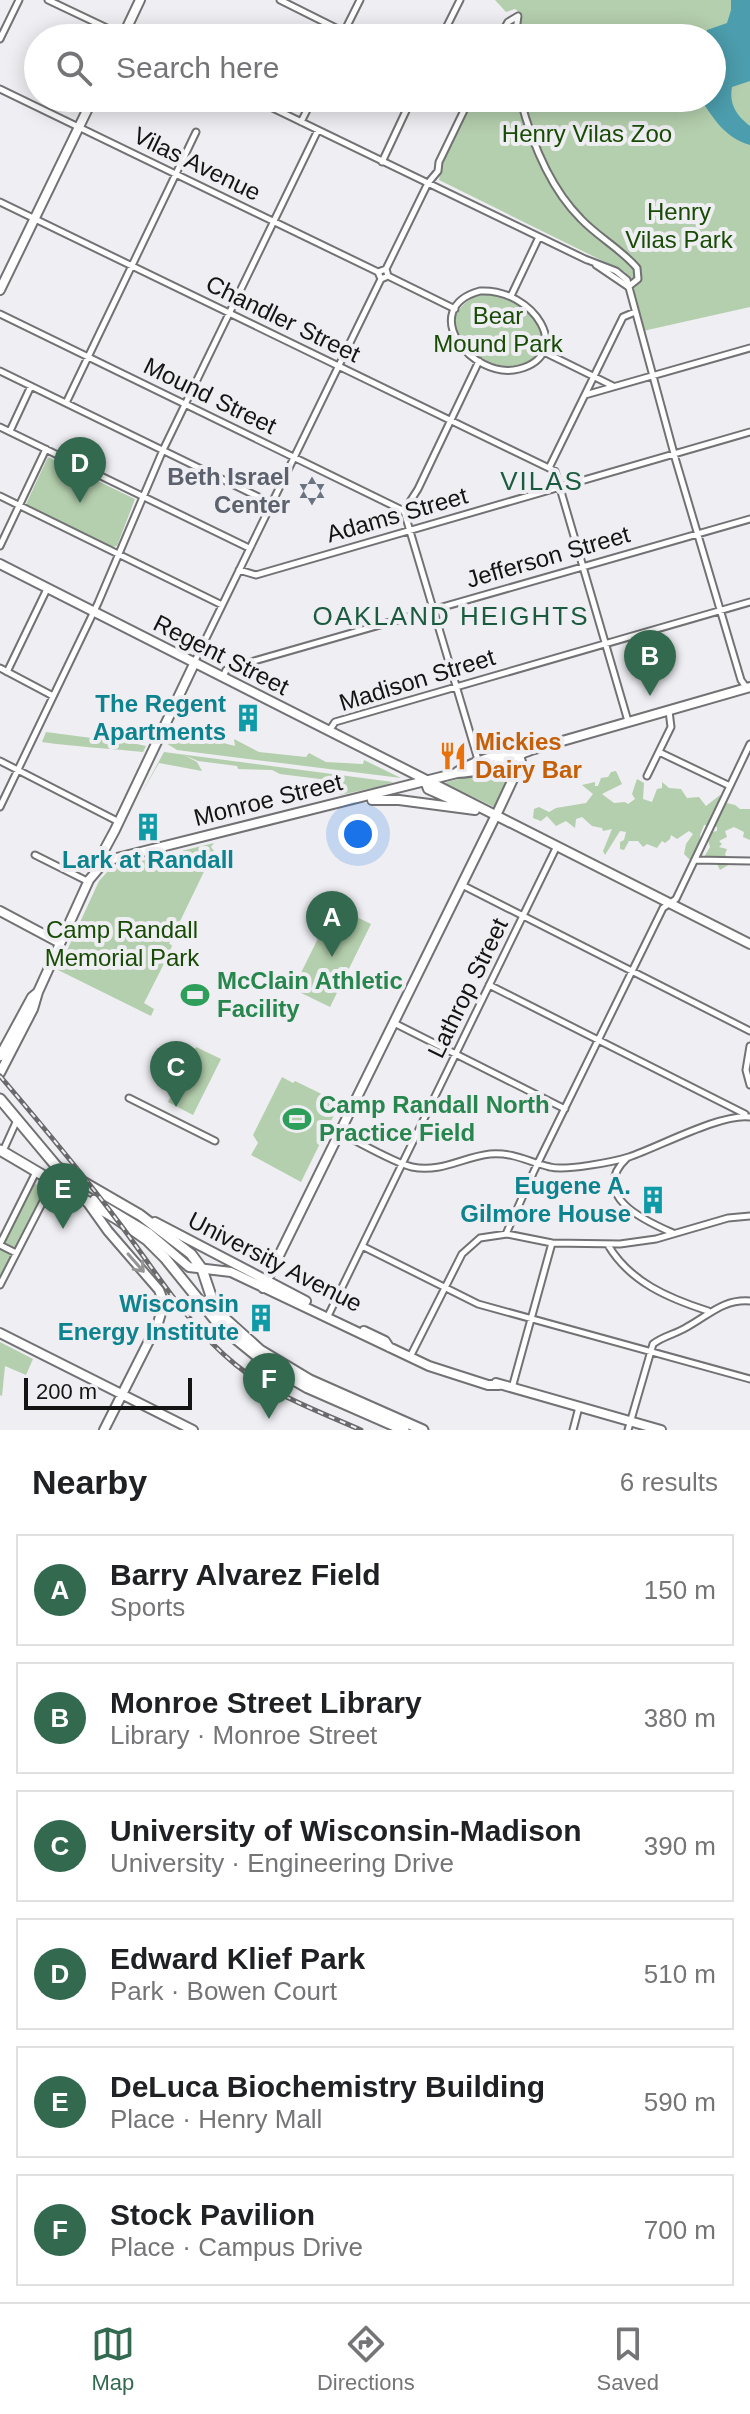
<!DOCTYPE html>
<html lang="en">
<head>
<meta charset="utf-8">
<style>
	body { margin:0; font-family:Arial,sans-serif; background:#f2f2f2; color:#202124 }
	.scale { position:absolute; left:24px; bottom:20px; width:168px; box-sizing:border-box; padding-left:8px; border:4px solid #141415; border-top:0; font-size:22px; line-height:28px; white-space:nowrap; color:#141415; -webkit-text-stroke:6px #efeef2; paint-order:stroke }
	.you { position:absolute; left:358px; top:834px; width:28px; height:28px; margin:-20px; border:6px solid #fff; border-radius:50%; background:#1a73e8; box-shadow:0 0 0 12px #1a73e833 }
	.badge { display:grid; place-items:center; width:52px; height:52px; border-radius:50%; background:#33694f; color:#fff; font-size:26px; font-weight:700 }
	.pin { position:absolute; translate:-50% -66px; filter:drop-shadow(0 2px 4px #0008) }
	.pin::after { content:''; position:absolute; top:42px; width:28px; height:24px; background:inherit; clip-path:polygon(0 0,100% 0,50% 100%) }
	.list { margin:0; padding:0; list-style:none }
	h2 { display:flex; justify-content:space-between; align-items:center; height:104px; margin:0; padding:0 32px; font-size:34px }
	h2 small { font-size:26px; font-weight:400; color:#757577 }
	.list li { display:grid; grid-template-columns:52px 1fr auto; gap:24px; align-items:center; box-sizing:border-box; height:112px; margin:0 16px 16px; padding:0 16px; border:2px solid #e0e0e0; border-radius:0px }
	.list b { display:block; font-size:30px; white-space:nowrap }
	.list p { margin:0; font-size:26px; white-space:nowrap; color:#757577 }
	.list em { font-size:26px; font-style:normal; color:#757577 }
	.icon { flex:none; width:44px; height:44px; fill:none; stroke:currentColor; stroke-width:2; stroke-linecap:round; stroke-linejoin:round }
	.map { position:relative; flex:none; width:750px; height:1430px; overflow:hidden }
	.search { position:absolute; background:#fff; box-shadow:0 4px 20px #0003; left:24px; right:24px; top:24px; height:88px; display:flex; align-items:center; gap:20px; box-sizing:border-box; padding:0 28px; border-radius:44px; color:#757577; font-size:30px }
	.sheet { height:872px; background:#fff }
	nav { display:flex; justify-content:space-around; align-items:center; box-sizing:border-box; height:112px; border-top:2px solid #e0e0e0; background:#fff; font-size:22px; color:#757577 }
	nav a { display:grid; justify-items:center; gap:4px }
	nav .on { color:#33694f }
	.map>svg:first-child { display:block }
	.green { fill:#b4cfad }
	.water { fill:#4c9dad }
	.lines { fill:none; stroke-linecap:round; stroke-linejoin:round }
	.street-casing { stroke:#727174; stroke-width:9 }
	.secondary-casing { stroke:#727174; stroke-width:12 }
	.primary-casing { stroke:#727174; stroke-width:13 }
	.street { stroke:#fff; stroke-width:5 }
	.secondary { stroke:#fff; stroke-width:8 }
	.primary { stroke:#fff; stroke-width:9 }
	.rail-casing { stroke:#6a6a6c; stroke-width:5 }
	.rail { stroke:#efeef2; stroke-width:2; stroke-dasharray:6; stroke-linecap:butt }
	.oneway { stroke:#959596 }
	.labels { text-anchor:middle; stroke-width:8; stroke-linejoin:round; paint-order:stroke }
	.park-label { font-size:24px; fill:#184c05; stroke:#efeef2 }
	.street-label { font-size:24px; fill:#141415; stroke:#efeef2 }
	.worship-label { font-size:24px; font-weight:bold; fill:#5b616d; stroke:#efeef2; text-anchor:end }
	.culture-label { font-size:24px; font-weight:bold; fill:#0d838f; stroke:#efeef2; text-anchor:end }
	.food-label { font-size:24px; font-weight:bold; fill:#c56008; stroke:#efeef2; text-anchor:start }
	.leisure-label { font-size:24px; font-weight:bold; fill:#27864d; stroke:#efeef2; text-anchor:start }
	.neighbourhood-label { font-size:26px; letter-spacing:2px; fill:#1b5b3f; stroke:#efeef2 }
</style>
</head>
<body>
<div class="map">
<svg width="750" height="1430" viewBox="0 0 750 1430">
	<rect width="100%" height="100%" fill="#efeef2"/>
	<!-- green -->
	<path class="green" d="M495,0H750V307L643,331L632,282L625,272L439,180L442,163L473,98H712V38H502L512,23L520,22L523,15L515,9L506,12Z
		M479,294C490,294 499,294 509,299C530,308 555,335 534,357C501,391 413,326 479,294Z
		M48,457L135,499L117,546L111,547L26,504Z
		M173,728L197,741L200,737L235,746L234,739L259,752L306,757L309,753L326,762L363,764L364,760L401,778L177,750L166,743Z
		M46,732L137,744L146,746L143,752C108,748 75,747 42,742Z
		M164,752L393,782L381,787L400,783L373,791V788L340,795L336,781L280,774L272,770L238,769L237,766L198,761L184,755L197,762L202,771L159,763L141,794Z
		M509,765L513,768L497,806L494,807L444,783Z
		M616,771L622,784L602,794L614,803L625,802L628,804L635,799L632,794L637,779L644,783L643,799L652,802L657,789L662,788V782L669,788L681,789L687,798L699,797L706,806L720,795L719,801L735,805L740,809H750V840L743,837L744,832L734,827L725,831L727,837L719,841L722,844L719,847L727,849L725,854L730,864L720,870L716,862L704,857L710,847L707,837L711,832L717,831V827L704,825L700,835L701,847L692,862L684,854L686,844L693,834L689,831L677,839L671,835L670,839L665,843L662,841L657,848L647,844L643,847L638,841H629L624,850L620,849V842L624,840L626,832L620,831L605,855L603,851L612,829L603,831L602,828L592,826L582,817L576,819L575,828L566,821L556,826L547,816L541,821L533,818L534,809L539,807L549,812L556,808L586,803L593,794L582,785L595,782V786H598L601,778L608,777L611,772Z
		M214,843L211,847L214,851L169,944L172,945L170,952L144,1003L154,1009L151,1016L58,970L99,881L108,871L120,866Z
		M334,906L371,924L330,1007L293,989Z
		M196,1047L221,1059L193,1115L168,1102Z
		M282,1077L293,1083L295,1081L340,1103L301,1182L251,1155L258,1143L253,1135Z
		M36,1184L45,1192L0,1281V1248L31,1186Z
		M0,1342L33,1359L26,1375L5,1366L2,1396L0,1395Z"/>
	<!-- water -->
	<path class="water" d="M731,0H750V81L732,87C729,104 736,115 750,126V145C725,138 713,118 700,98H712V38H705L707,30L727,23L731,10Z"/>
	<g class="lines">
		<defs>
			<path id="street" d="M48,0L128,38
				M280,0L344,32
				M394,33L405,38
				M341,38L360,0
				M441,38L460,0
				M499,38L508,22L518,16
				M515,38L518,16
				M0,39L19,0
				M0,89L378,272
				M252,98L587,260
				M520,98C531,140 550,188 581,219C598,237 621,249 637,268L638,279L628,287
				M301,122L313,98
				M382,162L412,98
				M0,202L555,471L628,721
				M585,259L616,271L627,280L676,461L741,680L746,687
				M596,265L627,286
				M386,269L428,183L438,171L439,162L470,98
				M388,276L386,269L378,272L381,279L388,276L455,309
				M480,291C534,288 575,354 519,369C471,381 417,308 480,291Z
				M511,296L539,237
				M0,314L404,511
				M542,351L613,386
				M0,371L271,503
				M585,395L750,348
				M66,403L196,132
				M0,427L249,548
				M10,431L31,386
				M549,468L623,317L635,312
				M0,496L222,605
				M404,511L479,763
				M404,511L418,489L479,361
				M0,546L46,449
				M239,570L256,575L750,432
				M194,663L381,279
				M0,668L53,696
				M7,672L47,589
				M223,677L226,670L247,663L750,519
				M329,731L335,722L750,602
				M659,752L730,786
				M0,761L119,822
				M647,776L671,727L669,711
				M0,807L98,603L163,450L318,130
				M35,855L87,881
				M695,860L750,861
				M462,885L750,1031
				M489,985L745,1114
				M394,1023L565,1109
				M750,1046L746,1070L750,1085
				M129,1098L215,1141
				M340,1133C359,1142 394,1163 412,1167C441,1173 463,1157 490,1154C513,1152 529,1162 550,1167C565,1171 613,1162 629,1157C659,1147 721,1113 750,1117
				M3,1151L17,1120
				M627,1158C588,1195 645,1221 673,1233
				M506,1234L534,1171L663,908L676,899L750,744
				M0,1244L36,1172
				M0,1245L16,1253
				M608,1245C630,1282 668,1298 708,1311
				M362,1246L478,1304L750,1379
				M0,1285L53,1182
				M327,1318L557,846
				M410,1357L462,1254L480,1238L507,1234L552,1243L620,1244L656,1239L728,1218L750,1216
				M512,1388L552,1243
				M573,1430L579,1407
				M628,1430L653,1344C663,1336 676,1334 687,1327C709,1315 723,1299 750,1301"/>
			<path id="secondary" d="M122,38L140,0
				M0,290L93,98
				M0,564L750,944
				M457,772C470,763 501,751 516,756
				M425,781L428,789L464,805
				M372,800H399L475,810
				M105,861L101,856L115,830L194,664
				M0,911L60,943
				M0,1056L32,997L38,992
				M0,1073L33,1009L38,992L89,880L105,861L457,773C483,773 508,759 531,750L750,687
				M94,1200L149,1233L189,1267L231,1272L429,1366L488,1385H499
				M88,1203L108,1231L159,1290L164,1303L158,1323L104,1430
				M155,1222L306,1301
				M263,1288L499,809L521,762L519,755
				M364,1331L385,1341L389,1347
				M0,1333L193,1430
				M496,1383L661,1430"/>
			<path id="primary" d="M0,1099L57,1167L140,1215L191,1254L202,1269L213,1302L220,1314L260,1350L310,1380L423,1430
				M0,1150L117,1219L147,1240L165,1258L220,1326L268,1365L308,1388L404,1430"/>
		</defs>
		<!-- street casing -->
		<use href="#street" class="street-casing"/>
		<!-- secondary casing -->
		<use href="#secondary" class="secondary-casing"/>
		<!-- primary casing -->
		<use href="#primary" class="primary-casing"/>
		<!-- street -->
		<use href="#street" class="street"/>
		<!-- secondary -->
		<use href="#secondary" class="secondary"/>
		<!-- primary -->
		<use href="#primary" class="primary"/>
		<defs>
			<path id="rail" d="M0,1076C41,1124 82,1173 120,1224C156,1272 189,1327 236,1365C273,1395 318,1411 361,1430"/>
		</defs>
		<!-- rail casing -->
		<use href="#rail" class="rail-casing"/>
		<!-- rail -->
		<use href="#rail" class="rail"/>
	</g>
	<!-- one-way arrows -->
	<defs><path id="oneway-shaft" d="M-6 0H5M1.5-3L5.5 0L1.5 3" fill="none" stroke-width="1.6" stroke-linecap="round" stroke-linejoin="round" transform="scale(2)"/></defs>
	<use class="oneway" href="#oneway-shaft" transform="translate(136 1263) rotate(49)"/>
	<!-- icons -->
	<defs>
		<symbol id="synagogue-bare" viewBox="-9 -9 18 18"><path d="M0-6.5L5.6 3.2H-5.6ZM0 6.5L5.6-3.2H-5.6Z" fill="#6b7280" stroke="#efeef2" stroke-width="2.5" paint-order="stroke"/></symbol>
		<symbol id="building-bare" viewBox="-9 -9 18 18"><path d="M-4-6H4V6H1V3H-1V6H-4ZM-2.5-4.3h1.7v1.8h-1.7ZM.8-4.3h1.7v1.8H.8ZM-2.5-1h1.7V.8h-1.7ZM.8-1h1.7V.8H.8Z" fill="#0f9aa8" stroke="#efeef2" stroke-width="2.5" paint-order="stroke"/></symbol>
		<symbol id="restaurant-bare" viewBox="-9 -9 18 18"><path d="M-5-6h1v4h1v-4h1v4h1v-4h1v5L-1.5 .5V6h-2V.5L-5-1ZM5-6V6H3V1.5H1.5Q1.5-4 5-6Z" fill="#e8710a" stroke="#efeef2" stroke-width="2.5" paint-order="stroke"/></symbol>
		<symbol id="stadium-bare" viewBox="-9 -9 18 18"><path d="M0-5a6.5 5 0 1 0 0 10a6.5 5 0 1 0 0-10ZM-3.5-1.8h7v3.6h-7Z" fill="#2e9e5b" stroke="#efeef2" stroke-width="2.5" paint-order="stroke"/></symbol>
	</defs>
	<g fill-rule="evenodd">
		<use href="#synagogue-bare" x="292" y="471" width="40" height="40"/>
		<use href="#building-bare" x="228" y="698" width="40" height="40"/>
		<use href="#restaurant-bare" x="433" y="736" width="40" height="40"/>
		<use href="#building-bare" x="128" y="807" width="40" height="40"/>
		<use href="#stadium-bare" x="175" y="975" width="40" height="40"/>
		<use href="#stadium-bare" x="277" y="1099" width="40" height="40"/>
		<use href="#building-bare" x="633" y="1180" width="40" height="40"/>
		<use href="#building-bare" x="241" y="1298" width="40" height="40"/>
	</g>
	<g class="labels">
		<!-- park labels -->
		<g class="park-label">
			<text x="587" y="142">Henry Vilas Zoo</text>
			<text x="679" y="220">Henry<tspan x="679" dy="28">Vilas Park</tspan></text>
			<text x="498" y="324">Bear<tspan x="498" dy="28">Mound Park</tspan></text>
			<text x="122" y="938">Camp Randall<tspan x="122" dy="28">Memorial Park</tspan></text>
		</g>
		<!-- street labels -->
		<g class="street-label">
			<text transform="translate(197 164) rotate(26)" y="8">Vilas Avenue</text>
			<text transform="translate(283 319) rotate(26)" y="8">Chandler Street</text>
			<text transform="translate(210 396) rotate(26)" y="8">Mound Street</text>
			<text transform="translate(397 515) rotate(-16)" y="8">Adams Street</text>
			<text transform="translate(548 557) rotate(-16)" y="8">Jefferson Street</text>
			<text transform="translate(221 655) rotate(27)" y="8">Regent Street</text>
			<text transform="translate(417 680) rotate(-17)" y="8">Madison Street</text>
			<text transform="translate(268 800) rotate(-14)" y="8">Monroe Street</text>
			<text transform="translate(468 988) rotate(-64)" y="8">Lathrop Street</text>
			<text transform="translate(275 1262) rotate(27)" y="8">University Avenue</text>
		</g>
		<!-- worship labels -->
		<g class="worship-label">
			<text x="290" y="485">Beth Israel<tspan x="290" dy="28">Center</tspan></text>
		</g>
		<!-- culture labels -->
		<g class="culture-label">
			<text x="226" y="712">The Regent<tspan x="226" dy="28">Apartments</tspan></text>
			<text x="148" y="868" text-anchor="middle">Lark at Randall</text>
			<text x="631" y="1194">Eugene A.<tspan x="631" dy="28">Gilmore House</tspan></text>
			<text x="239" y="1312">Wisconsin<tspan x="239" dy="28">Energy Institute</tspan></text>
		</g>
		<!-- food labels -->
		<g class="food-label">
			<text x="475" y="750">Mickies<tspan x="475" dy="28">Dairy Bar</tspan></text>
		</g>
		<!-- leisure labels -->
		<g class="leisure-label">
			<text x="217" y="989">McClain Athletic<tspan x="217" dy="28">Facility</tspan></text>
			<text x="319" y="1113">Camp Randall North<tspan x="319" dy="28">Practice Field</tspan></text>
		</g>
		<!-- neighbourhood labels -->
		<g class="neighbourhood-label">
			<text x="542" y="490">VILAS</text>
			<text x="451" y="625">OAKLAND HEIGHTS</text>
		</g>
	</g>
</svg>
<div class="scale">200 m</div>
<div class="you"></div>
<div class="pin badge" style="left:332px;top:957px">A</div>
<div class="pin badge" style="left:650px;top:696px">B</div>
<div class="pin badge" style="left:176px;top:1107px">C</div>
<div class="pin badge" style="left:80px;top:503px">D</div>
<div class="pin badge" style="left:63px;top:1229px">E</div>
<div class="pin badge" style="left:269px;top:1419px">F</div>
<div class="search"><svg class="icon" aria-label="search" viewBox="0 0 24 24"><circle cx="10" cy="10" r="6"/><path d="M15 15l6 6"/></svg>Search here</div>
</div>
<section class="sheet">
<h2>Nearby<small>6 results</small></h2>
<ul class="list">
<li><span class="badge">A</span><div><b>Barry Alvarez Field</b><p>Sports</p></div><em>150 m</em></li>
<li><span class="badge">B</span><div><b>Monroe Street Library</b><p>Library · Monroe Street</p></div><em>380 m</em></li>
<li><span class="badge">C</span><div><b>University of Wisconsin-Madison</b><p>University · Engineering Drive</p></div><em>390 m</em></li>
<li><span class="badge">D</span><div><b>Edward Klief Park</b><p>Park · Bowen Court</p></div><em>510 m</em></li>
<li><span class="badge">E</span><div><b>DeLuca Biochemistry Building</b><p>Place · Henry Mall</p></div><em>590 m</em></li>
<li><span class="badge">F</span><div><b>Stock Pavilion</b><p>Place · Campus Drive</p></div><em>700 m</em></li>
</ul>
</section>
<nav>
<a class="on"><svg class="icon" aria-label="map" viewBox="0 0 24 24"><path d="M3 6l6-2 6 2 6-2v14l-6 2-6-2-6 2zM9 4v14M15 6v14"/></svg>Map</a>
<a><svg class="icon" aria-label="directions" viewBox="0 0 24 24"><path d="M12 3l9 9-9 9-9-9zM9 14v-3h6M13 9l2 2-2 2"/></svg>Directions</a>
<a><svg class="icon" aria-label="saved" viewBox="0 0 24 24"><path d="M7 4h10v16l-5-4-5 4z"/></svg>Saved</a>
</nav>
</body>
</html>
